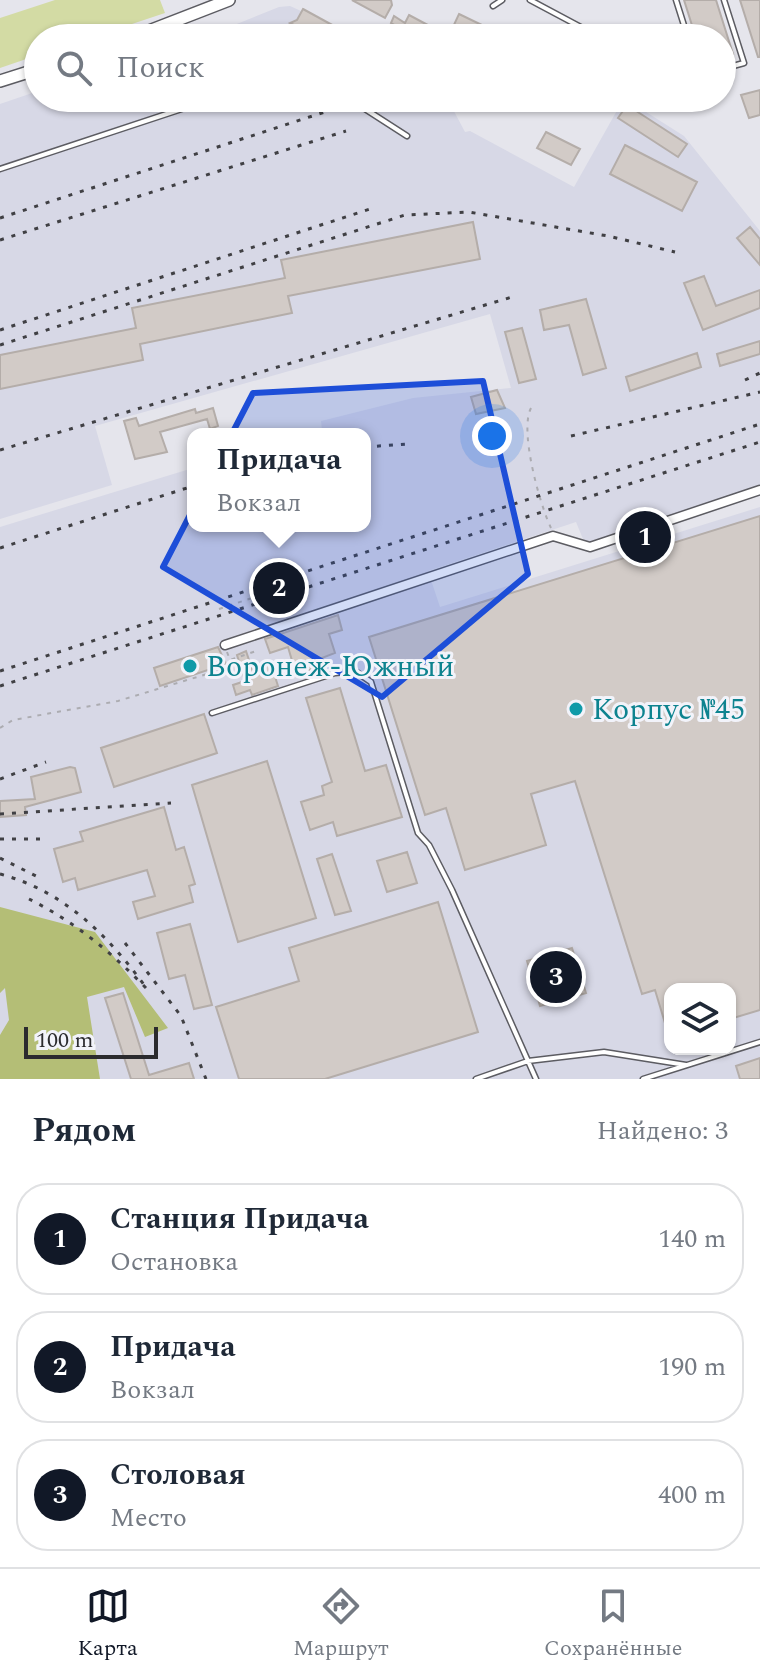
<!DOCTYPE html>
<html lang="ru">
<head>
<meta charset="utf-8">
<style>
	body { margin:0; font-family:Spectral,serif; background:#f6f6f7; color:#1f2937 }
	.controls { position:absolute; right:24px; bottom:24px; display:grid; overflow:hidden; border-radius:16px; box-shadow:0 2px 6px #0004 }
	.controls button { width:72px; height:72px; display:grid; place-items:center; padding:0; border:0; border-bottom:2px solid #e0e1e3; background:#fff; color:#1f2937; font:40px sans-serif }
	.scale { position:absolute; left:24px; bottom:20px; width:134px; box-sizing:border-box; padding-left:8px; border:4px solid #2b2b2e; border-top:0; font-size:22px; line-height:28px; white-space:nowrap; color:#2b2b2e; -webkit-text-stroke:6px #f2f3fa; paint-order:stroke }
	.you { position:absolute; left:492px; top:436px; width:28px; height:28px; margin:-20px; border:6px solid #fff; border-radius:50%; background:#1a73e8; box-shadow:0 0 0 12px #1a73e833 }
	.badge { display:grid; place-items:center; width:52px; height:52px; border-radius:50%; background:#111827; color:#fff; font-size:26px; font-weight:700 }
	.pin { position:absolute; translate:-50% -50%; border:4px solid #fff; box-shadow:0 2px 8px #0006 }
	.popup { position:absolute; left:187px; top:428px; width:184px; height:104px; box-sizing:border-box; display:grid; place-content:center; border-radius:16px; background:#fff; filter:drop-shadow(0 2px 6px #0005); font-size:26px; white-space:nowrap; color:#747a83 }
	.popup b { font-size:30px; color:#1f2937 }
	.popup::after { content:''; position:absolute; left:50%; top:100%; margin-left:-16px; border:16px solid transparent; border-top-color:#fff }
	.list { margin:0; padding:0; list-style:none }
	h2 { display:flex; justify-content:space-between; align-items:center; height:104px; margin:0; padding:0 32px; font-size:34px }
	h2 small { font-size:26px; font-weight:400; color:#747a83 }
	.list li { display:grid; grid-template-columns:52px 1fr auto; gap:24px; align-items:center; box-sizing:border-box; height:112px; margin:0 16px 16px; padding:0 16px; border:2px solid #e0e1e3; border-radius:32px }
	.list b { display:block; font-size:30px; white-space:nowrap }
	.list p { margin:0; font-size:26px; white-space:nowrap; color:#747a83 }
	.list em { font-size:26px; font-style:normal; color:#747a83 }
	.icon { flex:none; width:44px; height:44px; fill:none; stroke:currentColor; stroke-width:2; stroke-linecap:round; stroke-linejoin:round }
	.map { position:relative; flex:none; width:760px; height:1079px; overflow:hidden }
	.search { position:absolute; background:#fff; box-shadow:0 2px 6px #0004; left:24px; right:24px; top:24px; height:88px; display:flex; align-items:center; gap:20px; box-sizing:border-box; padding:0 28px; border-radius:44px; color:#747a83; font-size:30px }
	.sheet { height:488px; background:#fff }
	nav { display:flex; justify-content:space-around; align-items:center; box-sizing:border-box; height:112px; border-top:2px solid #e0e1e3; background:#fff; font-size:22px; color:#747a83 }
	nav a { display:grid; justify-items:center; gap:4px }
	nav .on { color:#111827 }
	.map>svg:first-child { display:block }
	.built { fill:#d7d8e6; fill-rule:evenodd }
	.green { fill:#d3dba4 }
	.forest { fill:#b4be76 }
	.building { fill:#d2cbc7; stroke:#b4ada9; stroke-width:2 }
	.lines { fill:none; stroke-linecap:round; stroke-linejoin:round }
	.service-casing { stroke:#5c5c62; stroke-width:7 }
	.minor-casing { stroke:#5c5c62; stroke-width:11 }
	.secondary-casing { stroke:#5c5c62; stroke-width:14 }
	.path { stroke:#acacb1; stroke-width:2; stroke-dasharray:4 6; stroke-linecap:butt }
	.service { stroke:#fff; stroke-width:4 }
	.minor { stroke:#fff; stroke-width:8 }
	.secondary { stroke:#fff; stroke-width:11 }
	.rail { stroke:#404044; stroke-width:3; stroke-dasharray:4 8; stroke-linecap:butt }
	.marked { fill:#1d4ed8; fill-opacity:0.2; stroke:#1d4ed8; stroke-width:6; stroke-linejoin:round }
	.culture-dot { fill:#0f9aa8; stroke:#f2f3fa; stroke-width:3 }
	.labels { text-anchor:middle; stroke-width:6; stroke-linejoin:round; paint-order:stroke }
	.culture-label { font-size:30px; fill:#0d838f; stroke:#f2f3fa; text-anchor:start }
</style>
</head>
<body>
<div class="map">
<svg width="760" height="1079" viewBox="0 0 760 1079">
	<rect width="100%" height="100%" fill="#e5e5ec"/>
	<!-- built -->
	<path class="built" d="M290,6L301,11L303,9L356,38H202L279,7Z
		M38,91V98H447L465,132L470,131L574,187L624,98L684,136L760,231V486L589,542L583,539L576,522L428,571L440,607L760,507V1079H0V527L193,468V526H365V434H308L322,430L321,421L413,398L511,388L490,314L95,426L112,485L0,519V104ZM670,989H730V1049H670Z"/>
	<!-- green -->
	<path class="green" d="M55,0H160L165,13L90,38H38V55L0,68V18Z"/>
	<!-- forest -->
	<path class="forest" d="M0,907L95,932L168,1028L145,1037L124,987L87,997L100,1079H0V1035L9,1020L5,988L0,993Z"/>
	<!-- building -->
	<path class="building" d="M352,0H391L392,5L385,18Z
		M684,0H716L733,54L722,57V38H696Z
		M740,0H760V57H758Z
		M303,9L356,38H318L290,23L297,20Z
		M459,14L486,27L480,38H471L452,29Z
		M409,15L439,31L435,38H418L391,23L394,16L405,23Z
		M760,90V115L749,118L741,95Z
		M627,105L687,144L678,157L618,118Z
		M546,132L580,149L571,165L537,148Z
		M625,145L697,182L682,211L610,174Z
		M473,222L480,259L288,296L292,313L140,344L143,360L0,389V355L136,328L132,308L285,278L281,260Z
		M750,227L760,239V265L737,238Z
		M704,276L716,306L760,290V308L703,330L684,283Z
		M586,299L606,368L583,375L569,325L544,330L540,310Z
		M522,328L536,379L519,383L505,332Z
		M760,341V354L720,366L717,354Z
		M697,353L701,367L630,391L626,377Z
		M497,390L505,408L476,414L471,397Z
		M213,408L218,426L210,429L207,419L160,432L167,452L135,459L124,421L136,418L139,426L195,409L196,413Z
		M760,516V1010L730,1019V989H670L668,1033L655,990L642,994L575,781L531,794L546,845L465,870L446,808L425,815L369,637Z
		M338,615L342,630L329,634L335,653L314,661L316,668L296,674L288,647L270,653L265,639Z
		M218,647L226,664L160,686L154,668Z
		M246,651L252,669L271,664L278,686L252,695L250,690L236,695L233,685L245,681L237,655Z
		M340,688L365,771L386,765L402,817L337,836L333,822L310,830L301,802L324,795L322,786L332,782L306,698Z
		M204,714L217,753L114,787L101,748Z
		M267,761L316,918L238,942L192,785Z
		M70,767L75,768L81,792L25,807L26,815L0,817V801L35,799L31,777Z
		M164,807L176,850L184,847L195,884L189,886L193,902L138,919L133,902L155,896L147,870L78,890L75,878L63,882L54,849L83,841L80,832Z
		M407,852L417,883L387,892L377,861Z
		M332,854L351,911L335,915L317,859Z
		M438,902L478,1032L325,1079H239L216,1007L299,981L289,948Z
		M190,924L212,1005L194,1009L185,975L169,979L157,933Z
		M572,948L586,993L540,1006L527,961Z
		M123,993L149,1075L189,1063L194,1079H131L105,998Z
		M760,1058V1079H740L736,1066Z"/>
	<g class="lines">
		<defs>
			<path id="service" d="M530,0L592,33V38
				M676,0L688,38
				M493,6L502,0
				M722,69L744,63L724,0
				M348,98L407,136
				M678,106L684,98
				M0,169L215,98
				M212,713L335,673L355,671L371,682L418,833L429,845L452,890L536,1079
				M476,1079L528,1061L604,1052L686,1065
				M643,1079L760,1042"/>
			<path id="minor" d="M225,645L553,536L590,547L760,490"/>
			<path id="secondary" d="M131,38L229,0
				M0,81L38,69"/>
		</defs>
		<!-- service casing -->
		<use href="#service" class="service-casing"/>
		<!-- minor casing -->
		<use href="#minor" class="minor-casing"/>
		<!-- secondary casing -->
		<use href="#secondary" class="secondary-casing"/>
		<!-- path -->
		<path class="path" d="M531,408C519,431 540,505 551,528
			M219,609L264,594
			M227,652L230,660L259,650
			M0,728L13,720L118,701L230,667"/>
		<!-- service -->
		<use href="#service" class="service"/>
		<!-- minor -->
		<use href="#minor" class="minor"/>
		<!-- secondary -->
		<use href="#secondary" class="secondary"/>
		<!-- rail -->
		<path class="rail" d="M0,218L340,107
			M0,240L346,131
			M0,330L376,207
			M0,345L405,215L469,212L608,236L675,252
			M745,380L760,373
			M571,436L760,392
			M365,447L407,444
			M0,450L512,297
			M0,548L193,486
			M0,671L760,424
			M0,686L760,442
			M0,779L46,762
			M0,814L171,803
			M0,839H43
			M0,858L36,876
			M0,874C64,891 109,936 147,989C111,952 75,922 29,899
			M125,943L181,1016L206,1079"/>
	</g>
	<!-- marked area -->
	<path class="marked" d="M483,381L528,574L382,697L163,567L253,393Z"/>
	<!-- markers -->
	<g class="culture-dot">
		<circle cx="190" cy="666" r="8"/>
		<circle cx="576" cy="709" r="8"/>
	</g>
	<g class="labels">
		<!-- culture labels -->
		<g class="culture-label">
			<text x="206" y="676">Воронеж-Южный</text>
			<text x="592" y="719">Корпус №45</text>
		</g>
	</g>
</svg>
<div class="controls">
<button><svg class="icon" aria-label="layers" viewBox="0 0 24 24"><path d="M12 4l9 5-9 5-9-5zM3 14l9 5 9-5"/></svg></button>
</div>
<div class="scale">100 m</div>
<div class="you"></div>
<div class="pin badge" style="left:645px;top:537px">1</div>
<div class="pin badge" style="left:279px;top:588px">2</div>
<div class="popup"><b>Придача</b>Вокзал</div>
<div class="pin badge" style="left:556px;top:977px">3</div>
<div class="search"><svg class="icon" aria-label="search" viewBox="0 0 24 24"><circle cx="10" cy="10" r="6"/><path d="M15 15l6 6"/></svg>Поиск</div>
</div>
<section class="sheet">
<h2>Рядом<small>Найдено: 3</small></h2>
<ul class="list">
<li><span class="badge">1</span><div><b>Станция Придача</b><p>Остановка</p></div><em>140 m</em></li>
<li><span class="badge">2</span><div><b>Придача</b><p>Вокзал</p></div><em>190 m</em></li>
<li><span class="badge">3</span><div><b>Столовая</b><p>Место</p></div><em>400 m</em></li>
</ul>
</section>
<nav>
<a class="on"><svg class="icon" aria-label="map" viewBox="0 0 24 24"><path d="M3 6l6-2 6 2 6-2v14l-6 2-6-2-6 2zM9 4v14M15 6v14"/></svg>Карта</a>
<a><svg class="icon" aria-label="directions" viewBox="0 0 24 24"><path d="M12 3l9 9-9 9-9-9zM9 14v-3h6M13 9l2 2-2 2"/></svg>Маршрут</a>
<a><svg class="icon" aria-label="saved" viewBox="0 0 24 24"><path d="M7 4h10v16l-5-4-5 4z"/></svg>Сохранённые</a>
</nav>
</body>
</html>
